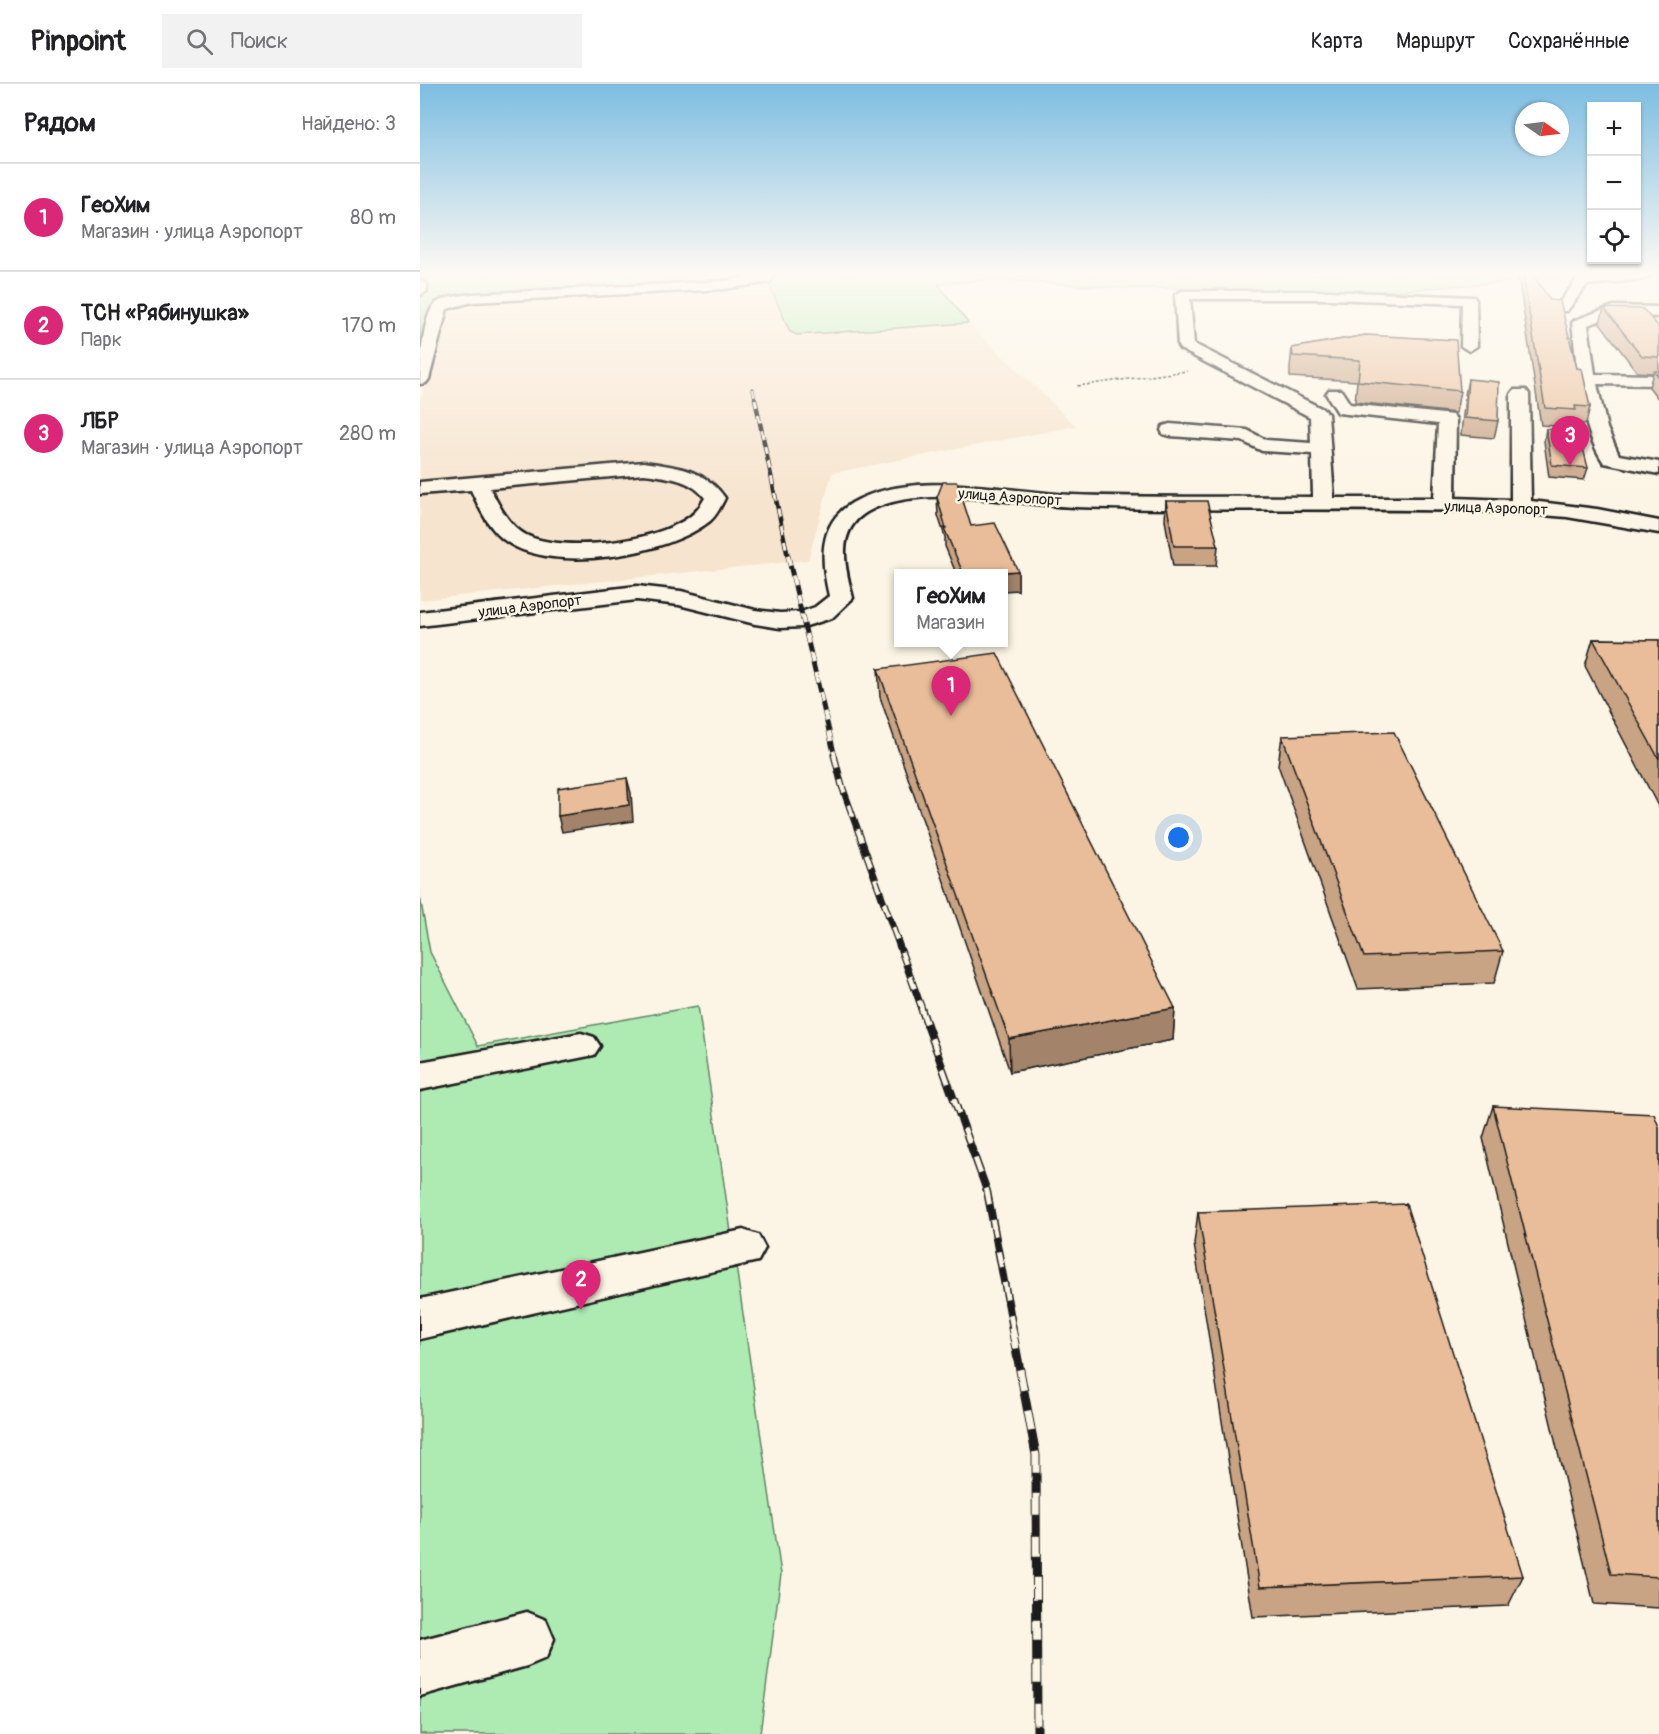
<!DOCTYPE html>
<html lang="ru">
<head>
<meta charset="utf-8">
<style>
	body { margin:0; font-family:Pangolin,sans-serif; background:#f2f2f2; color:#202124 }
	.controls { position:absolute; right:18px; top:18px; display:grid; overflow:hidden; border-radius:0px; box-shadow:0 2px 4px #0004 }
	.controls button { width:54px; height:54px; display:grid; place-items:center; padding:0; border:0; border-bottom:2px solid #e0e0e0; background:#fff; color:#202124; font:30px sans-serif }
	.compass { position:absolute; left:1095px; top:18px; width:54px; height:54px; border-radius:50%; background:#fff; box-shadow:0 2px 4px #0004; rotate:104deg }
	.you { position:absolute; left:759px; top:754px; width:21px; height:21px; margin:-15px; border:4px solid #fff; border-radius:50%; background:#1a73e8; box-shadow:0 0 0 9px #1a73e833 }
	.badge { display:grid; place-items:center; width:39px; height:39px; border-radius:50%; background:#db2777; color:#fff; font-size:20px; font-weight:700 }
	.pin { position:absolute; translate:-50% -50px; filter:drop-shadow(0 2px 3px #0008) }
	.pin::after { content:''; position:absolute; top:32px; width:21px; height:18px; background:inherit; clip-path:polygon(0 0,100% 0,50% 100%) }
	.popup { position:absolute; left:474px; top:485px; width:114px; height:78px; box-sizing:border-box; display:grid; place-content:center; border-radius:0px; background:#fff; filter:drop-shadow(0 2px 4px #0005); font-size:20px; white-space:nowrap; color:#757577 }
	.popup b { font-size:22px; color:#202124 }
	.popup::after { content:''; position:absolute; left:50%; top:100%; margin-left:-12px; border:12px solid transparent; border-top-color:#fff }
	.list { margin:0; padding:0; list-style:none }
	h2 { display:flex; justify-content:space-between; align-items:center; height:78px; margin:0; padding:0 24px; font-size:26px }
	h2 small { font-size:20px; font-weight:400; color:#757577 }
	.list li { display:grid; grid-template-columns:39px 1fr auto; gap:18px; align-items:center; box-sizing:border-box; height:108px; padding:0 24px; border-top:2px solid #e0e0e0 }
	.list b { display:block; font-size:22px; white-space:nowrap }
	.list p { margin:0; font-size:20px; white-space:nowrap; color:#757577 }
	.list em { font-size:20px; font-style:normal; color:#757577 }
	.icon { flex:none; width:33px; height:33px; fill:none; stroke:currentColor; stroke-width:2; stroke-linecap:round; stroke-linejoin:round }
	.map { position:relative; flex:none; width:1239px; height:1650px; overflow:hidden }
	header { display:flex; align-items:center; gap:36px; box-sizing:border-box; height:84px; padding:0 30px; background:#fff; border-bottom:2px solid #e0e0e0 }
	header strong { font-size:28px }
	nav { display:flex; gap:33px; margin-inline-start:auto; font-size:21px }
	.search { width:420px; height:54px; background:#f2f2f2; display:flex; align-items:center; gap:15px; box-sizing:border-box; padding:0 21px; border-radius:0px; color:#757577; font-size:22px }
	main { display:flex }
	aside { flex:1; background:#fff }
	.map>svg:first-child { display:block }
	.built { fill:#f6e4ce }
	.green { fill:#adebb2; stroke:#648467; stroke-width:1.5 }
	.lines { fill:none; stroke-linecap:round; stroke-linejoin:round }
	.minor-casing { stroke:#1c1c1c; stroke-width:5 }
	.path { stroke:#1c1c1c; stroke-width:1.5; stroke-dasharray:3 2; stroke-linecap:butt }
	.minor { fill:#fcf5e5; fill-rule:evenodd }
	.rail-far5-casing { stroke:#1c1c1c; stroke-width:3 }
	.rail-far4-casing { stroke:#1c1c1c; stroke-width:4.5 }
	.rail-far3-casing { stroke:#1c1c1c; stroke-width:5 }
	.rail-far2-casing { stroke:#1c1c1c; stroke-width:7 }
	.rail-far1-casing { stroke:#1c1c1c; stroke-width:8 }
	.rail-casing { stroke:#1c1c1c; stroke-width:9 }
	.rail-far5 { stroke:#fcf5e5; stroke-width:2; stroke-dasharray:7; stroke-linecap:butt }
	.rail-far4 { stroke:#fcf5e5; stroke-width:3; stroke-dasharray:8; stroke-linecap:butt }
	.rail-far3 { stroke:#fcf5e5; stroke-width:4; stroke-dasharray:10; stroke-linecap:butt }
	.rail-far2 { stroke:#fcf5e5; stroke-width:4.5; stroke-dasharray:13; stroke-linecap:butt }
	.rail-far1 { stroke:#fcf5e5; stroke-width:5; stroke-dasharray:16; stroke-linecap:butt }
	.rail { stroke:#fcf5e5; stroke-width:7; stroke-dasharray:21; stroke-linecap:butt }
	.wall { fill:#c8a384; stroke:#1c1c1c; stroke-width:1.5 }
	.shaded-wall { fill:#a3846b; stroke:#1c1c1c; stroke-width:1.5 }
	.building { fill:#e9bd99; stroke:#1c1c1c; stroke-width:1.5 }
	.labels { text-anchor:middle; stroke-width:5; stroke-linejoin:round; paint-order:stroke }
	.far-street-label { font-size:15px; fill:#1c1c1c; stroke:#fcf5e5 }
</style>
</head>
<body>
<header>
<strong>Pinpoint</strong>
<div class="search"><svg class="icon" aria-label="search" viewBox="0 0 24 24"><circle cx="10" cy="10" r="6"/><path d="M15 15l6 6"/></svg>Поиск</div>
<nav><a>Карта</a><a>Маршрут</a><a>Сохранённые</a></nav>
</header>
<main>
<aside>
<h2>Рядом<small>Найдено: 3</small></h2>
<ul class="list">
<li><span class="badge">1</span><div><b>ГеоХим</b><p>Магазин · улица Аэропорт</p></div><em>80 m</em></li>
<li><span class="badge">2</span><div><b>ТСН «Рябинушка»</b><p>Парк</p></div><em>170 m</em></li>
<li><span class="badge">3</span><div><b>ЛБР</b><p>Магазин · улица Аэропорт</p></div><em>280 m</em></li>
</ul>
</aside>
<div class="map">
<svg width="1239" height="1650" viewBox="0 0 1239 1650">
	<rect width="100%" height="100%" fill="#fcf5e5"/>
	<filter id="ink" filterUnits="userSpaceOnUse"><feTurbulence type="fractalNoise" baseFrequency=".0167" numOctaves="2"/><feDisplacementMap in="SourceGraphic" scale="12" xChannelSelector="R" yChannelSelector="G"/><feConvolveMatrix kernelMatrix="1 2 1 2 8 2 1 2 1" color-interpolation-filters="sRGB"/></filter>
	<g filter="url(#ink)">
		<!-- built -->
		<path class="built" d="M349,200L370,248L377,251L548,239L656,342L412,389L388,476L0,516V317L31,220Z"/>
		<!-- green -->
		<path class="green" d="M0,191H1168L973,207L703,204L570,195L518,200L548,239L377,251L370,248L349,200L38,218L18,223L0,272Z
			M0,813L10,868L58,962L278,922L361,1490L340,1650H0Z"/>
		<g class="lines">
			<defs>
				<path id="minor" d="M340,191H354L350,198L304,205L52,218L27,225L9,295L6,299L0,300C0,283 2,230 16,219C26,212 41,212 52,210L304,197Z
					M1177,191H1231L1224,195L1167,201L1147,227H1137L1135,224L1158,194Z
					M0,196L7,200V207L0,211Z
					M762,207H909L1054,213L1056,216L1057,262L1049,267L1041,262L1042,220L909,215H770L774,260L905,326L908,330L914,414H1014L1018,340L918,329L906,310L909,306H921L930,320L1033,331L1036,335L1035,414L1091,416V310L1094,306H1106L1109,310L1111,417L1177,425L1239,437V449L1147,433L1085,428C942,423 798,428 654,423C595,421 499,398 447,428C415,447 425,484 433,514L412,534L383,543L360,544L335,540L259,521L217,516L0,542V528L217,502L261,507L335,526L360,529L381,528L395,523L409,512C401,478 397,440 432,419C493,384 585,408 652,411C732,414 813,412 893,413L892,370L842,367L822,357L750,352L743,350L741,346L743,342L750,340L827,346L846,356L891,359L890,333L760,265L758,262L755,211Z
					M1193,222L1239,223V233L1195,231L1168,241L1175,290L1239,291V301L1177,300L1187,344L1199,371L1239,378V390L1184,379C1158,341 1158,284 1152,239L1155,236Z
					M224,378C257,383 285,385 305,414C301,422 297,431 290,437C248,471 134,490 87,458C70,447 59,424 51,406L0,410V398ZM224,390C246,393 271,395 285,414C282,418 280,423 277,426C249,458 143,470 106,451C89,442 78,420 70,404Z
					M161,949L174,953L180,962L174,971L0,1006V978Z
					M323,1146L338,1151L345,1164L338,1177L0,1255V1215Z
					M107,1528L126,1536L134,1555L126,1574L107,1582L0,1612V1556Z"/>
			</defs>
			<!-- minor casing -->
			<use href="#minor" class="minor-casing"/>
			<!-- path -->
			<path class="path" d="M657,302L767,287"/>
			<!-- minor -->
			<use href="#minor" class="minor"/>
			<defs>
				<path id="rail-far5" d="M333,305L335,316"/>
				<path id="rail-far4" d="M335,315L368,473"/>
				<path id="rail-far3" d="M368,472L415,673"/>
				<path id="rail-far2" d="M414,671L422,702L502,925"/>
				<path id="rail-far1" d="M501,924L567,1107L593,1245"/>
				<path id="rail" d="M592,1244L616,1371L617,1650"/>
			</defs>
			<!-- rail-far5 casing -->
			<use href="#rail-far5" class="rail-far5-casing"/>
			<!-- rail-far4 casing -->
			<use href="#rail-far4" class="rail-far4-casing"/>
			<!-- rail-far3 casing -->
			<use href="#rail-far3" class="rail-far3-casing"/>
			<!-- rail-far2 casing -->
			<use href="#rail-far2" class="rail-far2-casing"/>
			<!-- rail-far1 casing -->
			<use href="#rail-far1" class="rail-far1-casing"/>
			<!-- rail casing -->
			<use href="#rail" class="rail-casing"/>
			<!-- rail-far5 -->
			<use href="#rail-far5" class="rail-far5"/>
			<!-- rail-far4 -->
			<use href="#rail-far4" class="rail-far4"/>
			<!-- rail-far3 -->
			<use href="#rail-far3" class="rail-far3"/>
			<!-- rail-far2 -->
			<use href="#rail-far2" class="rail-far2"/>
			<!-- rail-far1 -->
			<use href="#rail-far1" class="rail-far1"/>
			<!-- rail -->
			<use href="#rail" class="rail"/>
		</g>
		<!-- wall -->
		<path class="wall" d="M1098,191H1103L1157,284L1170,323L1166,340L1153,339L1152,343L1121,341Z
			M1184,224L1239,243V316L1229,303L1233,289L1217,288L1180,239Z
			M946,251L1040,307L1036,329L935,318L937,297L870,293V284L872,264Z
			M1048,295L1078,337L1074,354L1041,351L1045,311Z
			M1126,345L1168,384L1164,396L1129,393L1124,357Z
			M517,413L551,442L598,487V506L584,489H536L525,462V453L518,431Z
			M746,417L798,462L796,482H753L745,436Z
			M1173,555L1239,556V724L1165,582Z
			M458,585L755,924L753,956L590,988L460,613Z
			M862,652L1083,867L1074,899L938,905L858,681Z
			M1073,1022L1239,1043V1524L1174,1520L1063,1054Z
			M778,1128L1103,1492L1088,1522L833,1533L774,1160Z"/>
		<!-- shaded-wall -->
		<path class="shaded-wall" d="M598,487V506L584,507V489H568Z
			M207,694L211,709L213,737L142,748L138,732Z
			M755,924L753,956L590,988L589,955Z"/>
		<!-- building -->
		<path class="building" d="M1103,191H1113L1130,216L1140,217L1157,284L1162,285L1170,323L1155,322L1156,326L1125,324Z
			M1184,224L1223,225L1239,243V273L1222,272Z
			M946,251L1036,256L1040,307L938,297L940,276L873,272L872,264Z
			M1234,287H1239V293Z
			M1048,295L1079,298L1078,337L1045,334Z
			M1126,345L1159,348L1168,384L1132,381Z
			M523,398H537L551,442L575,439L598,487L568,489H543L524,444H526L517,413Z
			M746,417H787L798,462H754Z
			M1173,555L1239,556V675Z
			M577,569L755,924L589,955L458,585Z
			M974,648L1083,867L944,873L862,652Z
			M207,694L209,721L138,732V704Z
			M1073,1022L1234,1030L1239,1043V1493L1191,1490Z
			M986,1120L1103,1492L840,1503L778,1128Z"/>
	</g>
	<!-- sky -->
	<linearGradient id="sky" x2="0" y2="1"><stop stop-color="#7dbde2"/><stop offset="0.45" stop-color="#fefaf3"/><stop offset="1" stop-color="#fefaf3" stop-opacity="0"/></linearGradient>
	<rect width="1239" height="422" fill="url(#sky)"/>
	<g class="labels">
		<!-- far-street labels -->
		<g class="far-street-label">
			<text transform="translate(590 413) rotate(4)" y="5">улица Аэропорт</text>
			<text transform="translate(1076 424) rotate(2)" y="5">улица Аэропорт</text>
			<text transform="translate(110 522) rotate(-7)" y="5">улица Аэропорт</text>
		</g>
	</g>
</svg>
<div class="controls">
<button>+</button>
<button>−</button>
<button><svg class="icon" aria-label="locate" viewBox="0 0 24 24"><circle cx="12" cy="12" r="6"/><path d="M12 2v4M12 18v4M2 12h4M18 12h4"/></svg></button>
</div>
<svg class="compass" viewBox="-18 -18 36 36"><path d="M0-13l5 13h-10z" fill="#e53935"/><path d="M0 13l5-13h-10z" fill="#757577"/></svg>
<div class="you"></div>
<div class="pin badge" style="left:531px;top:632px">1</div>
<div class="popup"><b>ГеоХим</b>Магазин</div>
<div class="pin badge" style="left:161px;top:1226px">2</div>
<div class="pin badge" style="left:1150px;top:382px">3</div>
</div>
</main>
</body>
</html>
